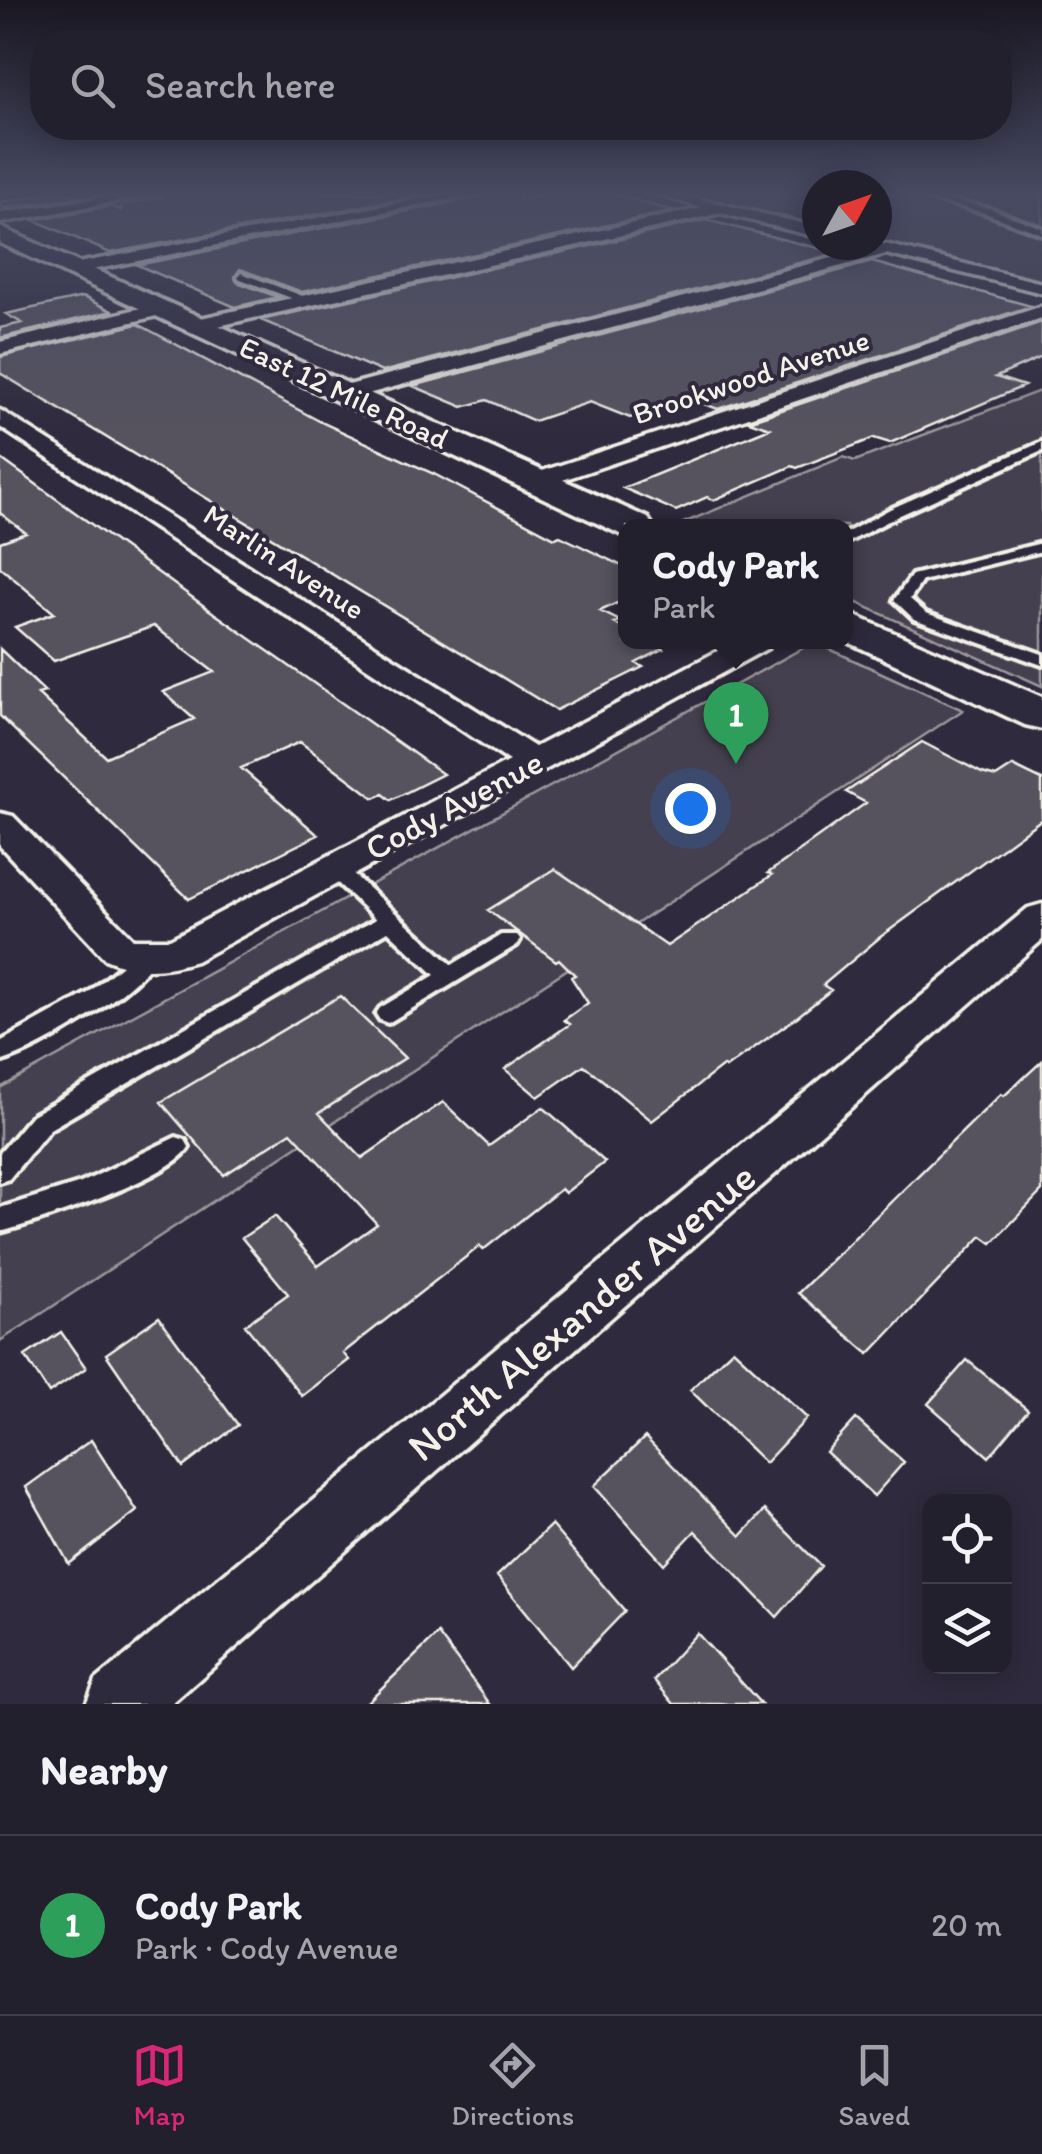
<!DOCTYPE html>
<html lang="en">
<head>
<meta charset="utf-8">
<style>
	body { margin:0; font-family:Itim,sans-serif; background:#2b2836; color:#f1f3f6 }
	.controls { position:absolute; right:30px; bottom:30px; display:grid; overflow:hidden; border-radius:20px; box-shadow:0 5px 25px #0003 }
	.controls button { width:90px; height:90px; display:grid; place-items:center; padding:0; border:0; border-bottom:2px solid #403e4a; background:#23202e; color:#f1f3f6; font:50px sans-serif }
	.compass { position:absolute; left:802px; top:170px; width:90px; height:90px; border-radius:50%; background:#23202e; box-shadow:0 5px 25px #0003; rotate:50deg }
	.you { position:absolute; left:690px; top:808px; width:35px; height:35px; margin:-25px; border:8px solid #fff; border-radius:50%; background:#1a73e8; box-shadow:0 0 0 15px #1a73e833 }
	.badge { display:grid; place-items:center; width:65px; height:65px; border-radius:50%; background:#db2777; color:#fff; font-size:32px; font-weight:700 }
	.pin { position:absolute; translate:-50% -82px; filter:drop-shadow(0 2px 5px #0008) }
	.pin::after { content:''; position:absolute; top:52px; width:35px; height:30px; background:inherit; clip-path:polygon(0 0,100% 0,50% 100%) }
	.popup { position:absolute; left:618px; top:519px; width:235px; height:130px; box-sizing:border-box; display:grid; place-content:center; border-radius:20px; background:#23202e; filter:drop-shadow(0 2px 8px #0005); font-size:32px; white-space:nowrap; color:#a3a3aa }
	.popup b { font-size:38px; color:#f1f3f6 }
	.popup::after { content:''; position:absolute; left:50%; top:100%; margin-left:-20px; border:20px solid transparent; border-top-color:#23202e }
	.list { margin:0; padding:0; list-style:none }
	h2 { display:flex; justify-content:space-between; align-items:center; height:130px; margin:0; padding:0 40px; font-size:42px }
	h2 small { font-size:32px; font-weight:400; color:#a3a3aa }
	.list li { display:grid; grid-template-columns:65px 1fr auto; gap:30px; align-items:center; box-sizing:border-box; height:180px; padding:0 40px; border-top:2px solid #403e4a }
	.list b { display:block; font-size:38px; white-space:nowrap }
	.list p { margin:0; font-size:32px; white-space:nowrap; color:#a3a3aa }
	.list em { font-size:32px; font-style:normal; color:#a3a3aa }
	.icon { flex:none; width:55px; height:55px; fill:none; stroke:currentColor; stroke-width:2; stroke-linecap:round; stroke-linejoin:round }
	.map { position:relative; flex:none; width:1042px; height:1704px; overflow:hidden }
	.search { position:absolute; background:#23202e; box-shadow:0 5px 25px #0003; left:30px; right:30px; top:30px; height:110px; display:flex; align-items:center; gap:25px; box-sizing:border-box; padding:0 35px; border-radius:40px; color:#a3a3aa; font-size:38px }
	.sheet { height:310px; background:#23202e }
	nav { display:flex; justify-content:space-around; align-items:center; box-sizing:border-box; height:140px; border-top:2px solid #403e4a; background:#23202e; font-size:28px; color:#a3a3aa }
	nav a { display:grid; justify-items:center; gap:5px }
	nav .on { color:#db2777 }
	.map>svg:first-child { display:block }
	.green { fill:#454050; stroke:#9c989c; stroke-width:2.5 }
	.building { fill:#56525f; stroke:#f4f1e8; stroke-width:2.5 }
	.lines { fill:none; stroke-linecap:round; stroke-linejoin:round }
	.lane-casing { stroke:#f4f1e8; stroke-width:8 }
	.street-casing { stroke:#f4f1e8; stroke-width:7 }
	.secondary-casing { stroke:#f4f1e8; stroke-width:7 }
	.lane { fill:#2f2a3d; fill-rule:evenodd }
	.street { fill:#2f2a3d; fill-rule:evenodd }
	.secondary { fill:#2f2a3d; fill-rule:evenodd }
	.labels { text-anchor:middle; stroke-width:8; stroke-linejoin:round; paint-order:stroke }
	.far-street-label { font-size:30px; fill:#f4f1e8; stroke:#2f2a3d }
	.street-label { font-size:35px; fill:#f4f1e8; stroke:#2f2a3d }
	.near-street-label { font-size:42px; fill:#f4f1e8; stroke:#2f2a3d }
</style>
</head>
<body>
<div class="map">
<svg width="1042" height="1704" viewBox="0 0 1042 1704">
	<rect width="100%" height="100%" fill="#2f2a3d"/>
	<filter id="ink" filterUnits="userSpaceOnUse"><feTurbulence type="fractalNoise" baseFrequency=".01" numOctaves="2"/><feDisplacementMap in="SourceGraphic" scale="20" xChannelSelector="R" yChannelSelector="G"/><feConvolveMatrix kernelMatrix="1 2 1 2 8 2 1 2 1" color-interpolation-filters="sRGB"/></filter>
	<g filter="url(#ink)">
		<!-- green -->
		<path class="green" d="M668,193H817V230Z
			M877,193H1042V286L877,245Z
			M1042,390V686L846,598V526L681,524L843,457L855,461Z
			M814,642L963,710L0,1341V1088Z"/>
		<!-- building -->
		<path class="building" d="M54,193L85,196L6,208L0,206V202Z
			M165,193H432L110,253L34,220L111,206L121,210L122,204L162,197Z
			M482,193H519L520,199L552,193H611L673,211L302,292L240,269L235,276L237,282L278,297L235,307L137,265L479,197Z
			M706,220L837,253L382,372L261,320Z
			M872,262L1031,306L718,409L687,398L630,418L590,402L534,421L487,400L463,407L413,386Z
			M83,297L112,311L0,338V328L22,323L6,314Z
			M1042,322V357L996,377L1024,386L890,443L874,438L797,468L792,466L714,500L707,497L676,511L623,488L770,428L749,421Z
			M138,324L323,423L434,474L555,538L560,536L626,568V599L600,611L620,621L614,623L626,630V642H649L663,649L636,663L643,667L556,710L0,373V357Z
			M0,458L211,611L443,774L391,800L383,794L374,798L300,742L241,768L318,835L189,899L0,716V649L45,692L38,694L106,757L194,719L163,692L214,672L154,626L54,661L15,627L54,613L0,567V542L26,533L0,513Z
			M922,742L982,773L996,777L1013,766L1042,780V819L879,938L823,985L831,990L797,1017L726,1068L723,1066L652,1121L584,1065L538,1097L505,1069L570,1024L564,1020L588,1003L571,977L575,975L559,959L556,961L488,910L555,869L667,946L772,875L768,873L866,803L846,792Z
			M340,996L405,1058L319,1113L362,1158L443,1102L489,1146L543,1107L605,1162L565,1193L561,1189L483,1250L480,1246L343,1353L349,1360L302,1396L245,1325L288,1294L242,1238L275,1216L318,1266L377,1224L291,1132L224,1175L161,1102Z
			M1042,1061V1191L992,1243L982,1236L869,1354L798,1293L1001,1094L1004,1096Z
			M159,1317L238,1425L183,1467L106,1354Z
			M61,1332L86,1368L49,1393L25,1356Z
			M733,1349L807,1418L765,1463L690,1390Z
			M967,1360L1028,1410L989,1457L928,1404Z
			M856,1419L904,1462L874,1496L826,1452Z
			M645,1437L741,1536L765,1510L821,1566L777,1617L695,1531L664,1564L594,1486Z
			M91,1440L137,1511L69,1564L26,1487Z
			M551,1525L625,1611L571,1667L497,1576Z
			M697,1633L761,1704H674L654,1680Z
			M438,1634L490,1704H365Z"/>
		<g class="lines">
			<defs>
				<path id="lane" d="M907,193H919L991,209L1042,228V234L985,213Z
					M241,273L308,298L310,300L302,302L238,278Z
					M1042,442V451L900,515L846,543V533L890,509Z
					M1042,543V551L922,581L910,599L926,613L1042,654V665L914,619L894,600L912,575Z
					M335,862L342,864L452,965L501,935H517L520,940L517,945L388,1023L380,1020L376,1014L380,1008L435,975L388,931L50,1129L9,1179L0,1182V1153L32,1115L376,919L328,874L325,869L328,864Z
					M146,949L154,952L157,957C133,994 43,1049 0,1062V1042L88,993L138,952Z
					M176,1137L185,1140L189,1147C173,1177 36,1223 0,1232V1208L81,1183Z"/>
				<path id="street" d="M130,193H161L0,223V213Z
					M450,193H478L72,274L63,269L72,264Z
					M653,193H676L817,227V237L721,213L196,331L186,325L196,319L702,208Z
					M877,242L1042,283V293L886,254L353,398L345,399L334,393L337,388L866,249L861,245Z
					M162,303L171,309L169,313L0,354V342Z
					M1042,306V318L545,486H527L524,481L527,476Z
					M0,410L535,747L735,642H772L768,648L196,961C163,971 137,973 105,959L0,846V813L13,816L133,939H170L509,761L0,427Z
					M1042,904V940L171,1704H86L96,1680L1028,908Z"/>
				<path id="secondary" d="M0,227L648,518L653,526H626V535L620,534L0,243Z
					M846,612L1042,697V729L1025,725L846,641Z"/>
			</defs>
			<!-- lane casing -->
			<use href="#lane" class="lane-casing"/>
			<!-- street casing -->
			<use href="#street" class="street-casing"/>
			<!-- secondary casing -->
			<use href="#secondary" class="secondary-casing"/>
			<!-- lane -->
			<use href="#lane" class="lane"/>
			<!-- street -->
			<use href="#street" class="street"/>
			<!-- secondary -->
			<use href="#secondary" class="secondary"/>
		</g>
	</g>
	<!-- sky -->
	<linearGradient id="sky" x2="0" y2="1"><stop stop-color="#1a1722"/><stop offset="0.45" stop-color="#474a62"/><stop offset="1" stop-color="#474a62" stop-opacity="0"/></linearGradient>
	<rect width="1042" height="431" fill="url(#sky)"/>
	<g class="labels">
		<!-- far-street labels -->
		<g class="far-street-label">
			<text transform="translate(751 377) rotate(-18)" y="10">Brookwood Avenue</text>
			<text transform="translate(344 393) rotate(25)" y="10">East 12 Mile Road</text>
			<text transform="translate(284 562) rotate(33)" y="10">Marlin Avenue</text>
		</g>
		<!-- street labels -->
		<g class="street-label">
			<text transform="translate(454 805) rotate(-28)" y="12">Cody Avenue</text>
		</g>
		<!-- near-street labels -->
		<g class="near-street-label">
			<text transform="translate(581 1311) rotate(-40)" y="15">North Alexander Avenue</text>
		</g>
	</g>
</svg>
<div class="controls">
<button><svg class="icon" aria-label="locate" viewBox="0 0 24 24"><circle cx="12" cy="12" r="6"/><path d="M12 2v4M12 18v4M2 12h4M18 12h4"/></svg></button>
<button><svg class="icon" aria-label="layers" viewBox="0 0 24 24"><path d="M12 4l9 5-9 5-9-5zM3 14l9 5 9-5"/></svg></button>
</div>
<svg class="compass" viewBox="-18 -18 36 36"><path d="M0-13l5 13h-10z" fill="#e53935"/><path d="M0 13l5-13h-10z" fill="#a3a3aa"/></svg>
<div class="you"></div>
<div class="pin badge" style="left:736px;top:764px;background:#2e9e5b">1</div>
<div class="popup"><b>Cody Park</b>Park</div>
<div class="search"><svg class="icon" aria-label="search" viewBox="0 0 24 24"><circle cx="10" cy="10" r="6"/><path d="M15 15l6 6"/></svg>Search here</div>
</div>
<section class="sheet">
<h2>Nearby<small></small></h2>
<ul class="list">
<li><span class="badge" style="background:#2e9e5b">1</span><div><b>Cody Park</b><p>Park · Cody Avenue</p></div><em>20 m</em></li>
</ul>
</section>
<nav>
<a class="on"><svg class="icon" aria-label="map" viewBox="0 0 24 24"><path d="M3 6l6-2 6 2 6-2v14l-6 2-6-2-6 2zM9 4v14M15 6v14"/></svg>Map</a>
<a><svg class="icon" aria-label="directions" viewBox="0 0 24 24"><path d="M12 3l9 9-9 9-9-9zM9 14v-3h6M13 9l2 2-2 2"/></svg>Directions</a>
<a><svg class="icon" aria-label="saved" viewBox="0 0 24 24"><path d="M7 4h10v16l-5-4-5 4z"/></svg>Saved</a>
</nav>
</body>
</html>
